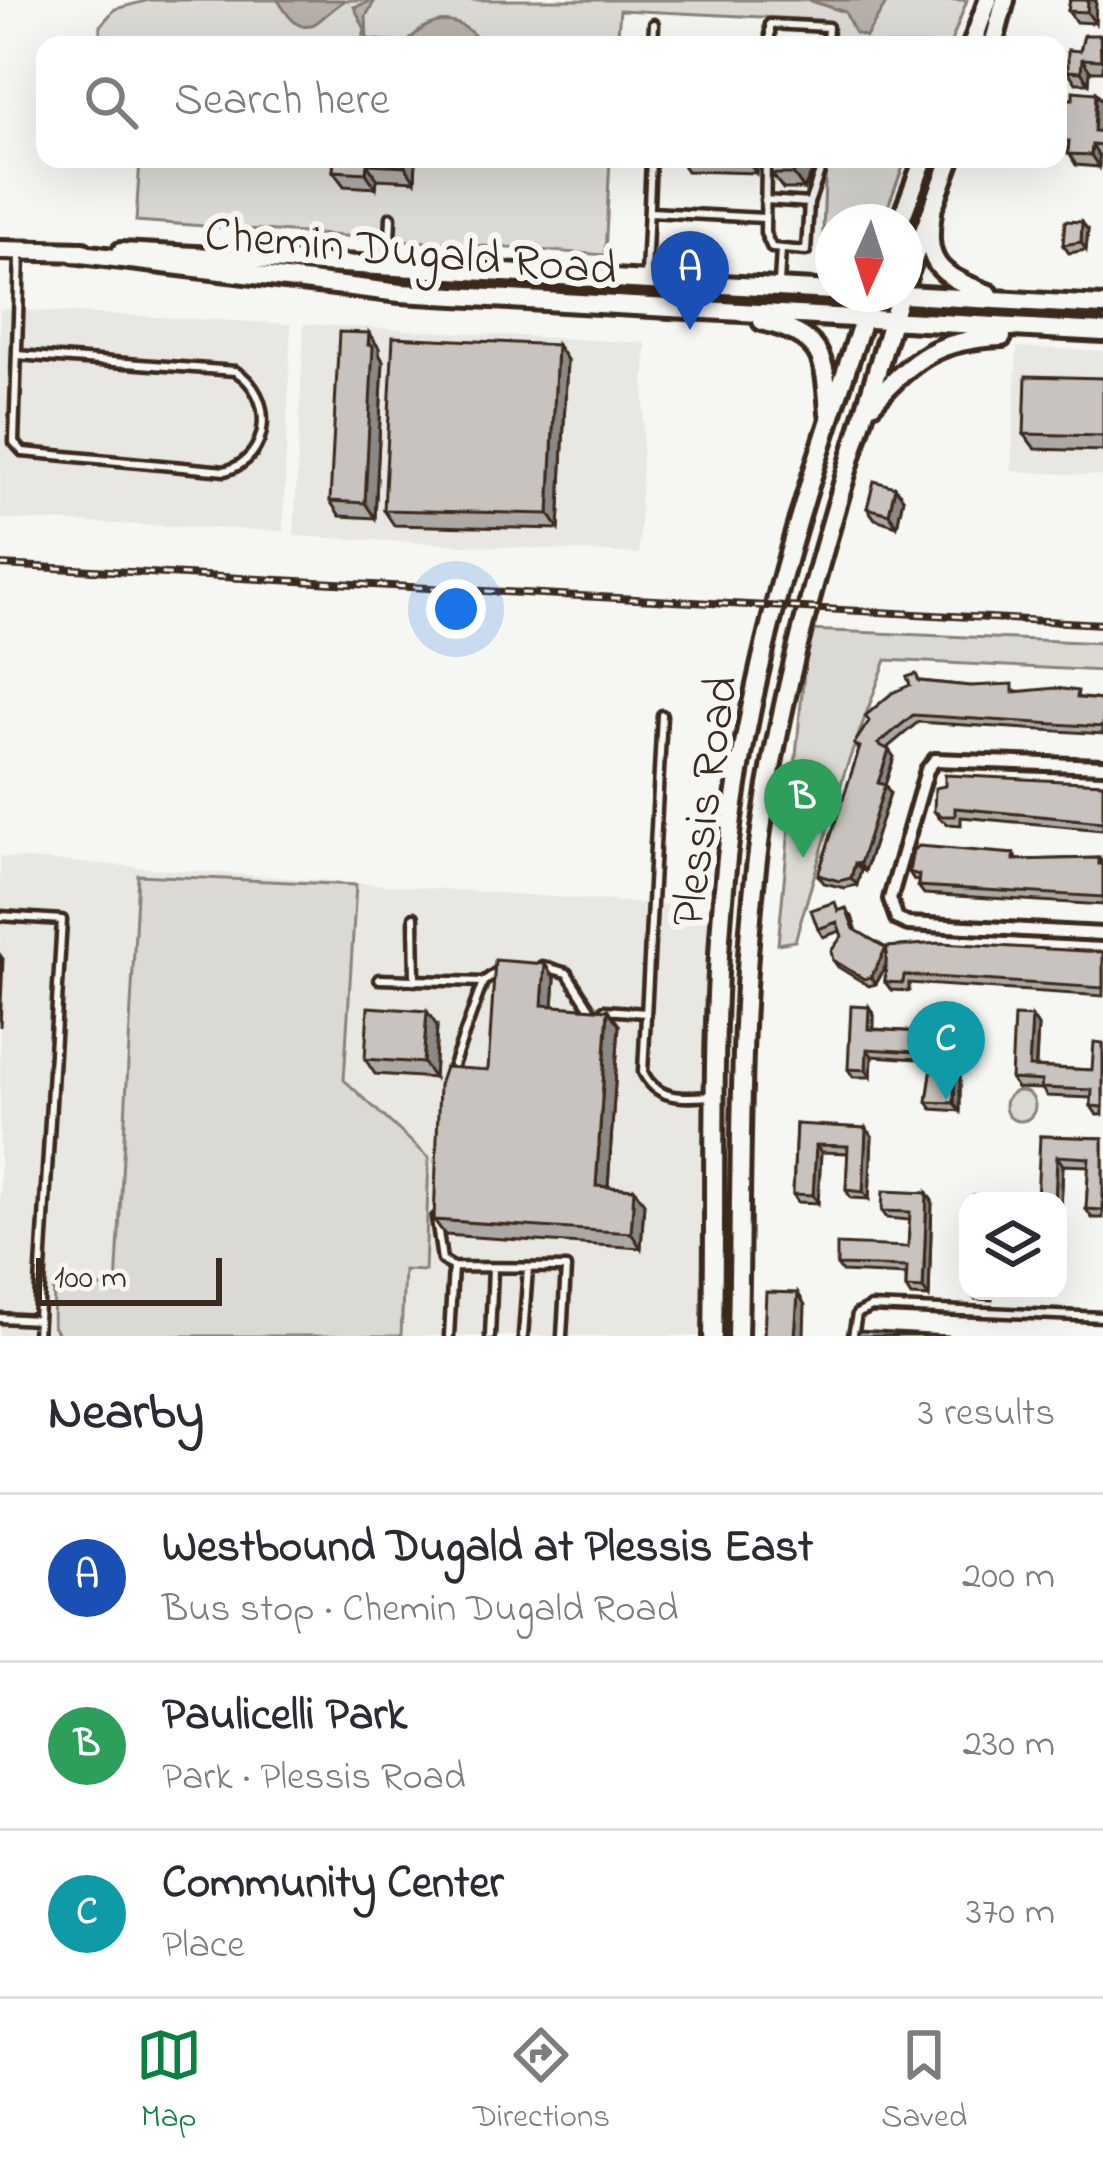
<!DOCTYPE html>
<html lang="en">
<head>
<meta charset="utf-8">
<style>
	body { margin:0; font-family:"Indie Flower",sans-serif; background:#f2f2f3; color:#2b2b33 }
	.controls { position:absolute; right:36px; bottom:36px; display:grid; overflow:hidden; border-radius:24px; box-shadow:0 12px 48px #0002 }
	.controls button { width:108px; height:108px; display:grid; place-items:center; padding:0; border:0; border-bottom:3px solid #e1e1e2; background:#fff; color:#2b2b33; font:60px sans-serif }
	.compass { position:absolute; left:815px; top:204px; width:108px; height:108px; border-radius:50%; background:#fff; box-shadow:0 12px 48px #0002; rotate:183deg }
	.scale { position:absolute; left:36px; bottom:30px; width:186px; box-sizing:border-box; padding-left:12px; border:6px solid #3b2a1e; border-top:0; font-size:33px; line-height:42px; white-space:nowrap; color:#3b2a1e; -webkit-text-stroke:9px #f6f6f2; paint-order:stroke }
	.you { position:absolute; left:456px; top:609px; width:42px; height:42px; margin:-30px; border:9px solid #fff; border-radius:50%; background:#1a73e8; box-shadow:0 0 0 18px #1a73e833 }
	.badge { display:grid; place-items:center; width:78px; height:78px; border-radius:50%; background:#0b8043; color:#fff; font-size:39px; font-weight:700 }
	.pin { position:absolute; translate:-50% -99px; filter:drop-shadow(0 3px 6px #0008) }
	.pin::after { content:''; position:absolute; top:63px; width:42px; height:36px; background:inherit; clip-path:polygon(0 0,100% 0,50% 100%) }
	.list { margin:0; padding:0; list-style:none }
	h2 { display:flex; justify-content:space-between; align-items:center; height:156px; margin:0; padding:0 48px; font-size:51px }
	h2 small { font-size:39px; font-weight:400; color:#7c7c81 }
	.list li { display:grid; grid-template-columns:78px 1fr auto; gap:36px; align-items:center; box-sizing:border-box; height:168px; padding:0 48px; border-top:3px solid #e1e1e2 }
	.list b { display:block; font-size:45px; white-space:nowrap }
	.list p { margin:0; font-size:39px; white-space:nowrap; color:#7c7c81 }
	.list em { font-size:39px; font-style:normal; color:#7c7c81 }
	.icon { flex:none; width:66px; height:66px; fill:none; stroke:currentColor; stroke-width:2; stroke-linecap:round; stroke-linejoin:round }
	.map { position:relative; flex:none; width:1103px; height:1336px; overflow:hidden }
	.search { position:absolute; background:#fff; box-shadow:0 12px 48px #0002; left:36px; right:36px; top:36px; height:132px; display:flex; align-items:center; gap:30px; box-sizing:border-box; padding:0 42px; border-radius:24px; color:#7c7c81; font-size:45px }
	.sheet { height:660px; background:#fff }
	nav { display:flex; justify-content:space-around; align-items:center; box-sizing:border-box; height:168px; border-top:3px solid #e1e1e2; background:#fff; font-size:33px; color:#7c7c81 }
	nav a { display:grid; justify-items:center; gap:6px }
	nav .on { color:#0b8043 }
	.map>svg:first-child { display:block }
	.built { fill:#e8e7e2 }
	.green { fill:#dad9d3; stroke:#8a8278; stroke-width:3 }
	.water { fill:#b6b0a9; stroke:#857a71; stroke-width:3 }
	.lines { fill:none; stroke-linecap:round; stroke-linejoin:round }
	.service-casing { stroke:#3b2a1e; stroke-width:15 }
	.minor-casing { stroke:#3b2a1e; stroke-width:20 }
	.secondary-casing { stroke:#3b2a1e; stroke-width:26 }
	.service { stroke:#f6f6f2; stroke-width:6 }
	.minor { stroke:#f6f6f2; stroke-width:10 }
	.secondary { stroke:#f6f6f2; stroke-width:16 }
	.rail-casing { stroke:#3b2a1e; stroke-width:8 }
	.rail { stroke:#f6f6f2; stroke-width:3; stroke-dasharray:9; stroke-linecap:butt }
	.wall { fill:#aca8a3; stroke:#3b2a1e; stroke-width:3 }
	.shaded-wall { fill:#8c8885; stroke:#3b2a1e; stroke-width:3 }
	.building { fill:#c8c3be; stroke:#3b2a1e; stroke-width:3 }
	.labels { text-anchor:middle; stroke-width:12; stroke-linejoin:round; paint-order:stroke }
	.street-label { font-size:48px; fill:#3b2a1e; stroke:#f6f6f2 }
</style>
</head>
<body>
<div class="map">
<svg width="1103" height="1336" viewBox="0 0 1103 1336">
	<rect width="100%" height="100%" fill="#f6f6f2"/>
	<filter id="ink" filterUnits="userSpaceOnUse"><feTurbulence type="fractalNoise" baseFrequency=".00833" numOctaves="2"/><feDisplacementMap in="SourceGraphic" scale="24" xChannelSelector="R" yChannelSelector="G"/><feConvolveMatrix kernelMatrix="1 2 1 2 8 2 1 2 1" color-interpolation-filters="sRGB"/></filter>
	<g filter="url(#ink)">
		<!-- built -->
		<path class="built" d="M0,309L291,324L283,531L0,519Z
			M304,324L646,343L639,554L294,536Z
			M1017,347L1103,351V476L1011,471Z
			M0,857L721,909L710,1336H0Z"/>
		<!-- green -->
		<path class="green" d="M149,0H967L950,45H831V33L820,32V20L620,10L617,45H101L100,26L115,9Z
			M140,159H610L605,255L136,221Z
			M826,159H906L882,222H833V257L822,255Z
			M808,630L1103,643V671L886,660L844,774L795,941L778,944Z
			M138,875L356,885L344,1080L429,1158L425,1271L404,1270L401,1336H59L53,1326L54,1284L116,1288Z
			M1005 1106a15 15 0 1 1 30 0a15 15 0 1 1-30 0Z"/>
		<!-- water -->
		<path class="water" d="M278,0H343L344,1C315,20 306,48 278,0Z
			M375,0L366,16L367,39L407,43C430,15 460,13 482,45H361L365,29L354,7Z
			M808,0H888L866,37L855,33L845,12Z"/>
		<g class="lines">
			<defs>
				<path id="service" d="M653,45L654,24
					M770,45V24L828,27L827,45
					M766,159L765,233L772,248L806,251L809,203L822,166
					M765,200L809,203
					M650,212L764,218
					M389,264L391,217
					M646,276L651,159
					M779,283L781,249
					M17,355L235,371C276,395 271,459 225,471L23,452L14,442C16,380 18,317 20,255
					M662,715L643,1072C657,1101 682,1098 711,1096
					M0,916L62,920L38,1320
					M414,917L415,981
					M542,966L567,973L591,1010
					M379,979L483,982
					M604,1010L646,1013
					M450,1074L483,982L500,970
					M436,1218L442,1260L453,1267
					M0,1318L38,1320L37,1336
					M449,1336L453,1267L566,1268L562,1336
					M490,1336L493,1268
					M523,1336L528,1268
					M853,1336L857,1314L871,1307L1103,1317"/>
				<path id="minor" d="M1103,766L935,760L927,770L890,899L897,919L908,924L1103,934"/>
				<path id="secondary" d="M972,45L988,0
					M993,45L1005,0
					M933,206C923,263 936,274 989,294
					M900,222L924,159
					M0,250L83,252
					M121,252L833,291
					M73,253L400,293L1103,332
					M905,282L951,159
					M887,294L1103,306
					M762,321C823,337 825,354 829,413
					M872,404C914,358 938,339 1002,337
					M713,1336C716,1187 710,1037 724,888C742,685 806,485 872,294
					M738,1336C742,1163 737,987 763,816C790,639 850,465 900,294"/>
			</defs>
			<!-- service casing -->
			<use href="#service" class="service-casing"/>
			<!-- minor casing -->
			<use href="#minor" class="minor-casing"/>
			<!-- secondary casing -->
			<use href="#secondary" class="secondary-casing"/>
			<!-- service -->
			<use href="#service" class="service"/>
			<!-- minor -->
			<use href="#minor" class="minor"/>
			<!-- secondary -->
			<use href="#secondary" class="secondary"/>
			<defs>
				<path id="rail" d="M0,565L1103,624"/>
			</defs>
			<!-- rail casing -->
			<use href="#rail" class="rail-casing"/>
			<!-- rail -->
			<use href="#rail" class="rail"/>
		</g>
		<!-- wall -->
		<path class="wall" d="M1070,0H1096L1095,23L1076,22L1068,11Z
			M1100,35L1103,39V71H1090L1089,83H1076L1068,71L1080,51Z
			M1096,93L1103,102V156H1099V167L1076,165L1062,141L1073,99Z
			M334,159H416L415,181L377,179L376,188L344,186L333,171Z
			M679,159H757L756,173L687,171Z
			M767,159H818L804,189H783L772,174Z
			M1088,230L1086,250L1069,253L1063,245Z
			M557,345L567,360L559,529L394,525L384,510Z
			M379,348V354L383,361L375,518L340,516L330,501Z
			M1103,378V451L1035,449L1024,434Z
			M895,487L903,498L897,526L875,519L867,508Z
			M921,681L1103,700V734L918,722L887,748L894,757L885,785L890,793L865,871L861,870L857,885L844,888L824,883L818,875L859,751L854,744Z
			M1103,783V830L961,817V825L948,824L940,819L934,811Z
			M1014,854L1018,860L1099,858L1103,863V905L924,894L918,886V881L914,880L909,872Z
			M840,910L852,916L857,931L886,948L1103,952V996L909,983V991L891,990L885,982L886,966L876,984L869,986L838,967L833,960L842,936L840,931L823,937L818,929Z
			M555,979L553,1006L619,1025L608,1187L634,1189L644,1203L641,1248L445,1235L434,1220L488,1070Z
			M869,1007L874,1015V1029L935,1033L960,1021V1111L932,1109L927,1102L933,1060L872,1056L871,1077H853L848,1069Z
			M437,1026L434,1078L375,1074L365,1059Z
			M1038,1026L1036,1067L1092,1070L1103,1043V1115H1097L1091,1106V1098L1047,1096L1042,1089L1017,1088L1011,1079Z
			M796,1124L872,1136L869,1199L851,1198L846,1190L848,1153L821,1152L818,1203L798,1202L793,1194Z
			M1040,1136L1103,1138V1218H1092L1086,1209L1089,1166L1063,1165L1061,1210L1058,1209V1201Z
			M927,1193L932,1201L929,1297L911,1296L906,1288V1275L842,1272L837,1265L908,1247L910,1220L887,1218L882,1211Z
			M969,1291H993L992,1300L975,1299Z"/>
		<!-- shaded-wall -->
		<path class="shaded-wall" d="M1088,0H1096L1095,23L1087,12Z
			M1082,59L1090,71L1089,83L1081,72Z
			M1096,93L1103,102L1102,142L1094,131Z
			M1092,145L1099,156V167L1091,155Z
			M405,159H416L415,181L405,166Z
			M746,159H757L756,173Z
			M801,159H818L804,189L793,174Z
			M367,164L377,179L376,188L366,173Z
			M1082,222L1088,230L1086,250L1081,242Z
			M369,333L379,348V354L383,361L375,518L365,503Z
			M557,345L567,360L559,529L549,514Z
			M895,487L903,498L897,526L889,514Z
			M889,750L894,757L885,785L890,793L865,871L860,864L878,783Z
			M855,863L861,870L857,885L851,878Z
			M886,948L891,955L876,984L871,977Z
			M0,955L3,959L0,1027Z
			M545,964L555,979L552,1020L542,1005Z
			M869,1007L874,1015L873,1036L868,1029Z
			M608,1010L619,1025L607,1201L596,1186Z
			M427,1011L437,1026L434,1078L423,1063Z
			M955,1014L960,1021V1111L954,1103Z
			M1032,1017L1038,1026L1035,1075L1029,1067Z
			M867,1049L872,1056L871,1077L866,1070Z
			M866,1128L872,1136L869,1199L863,1192Z
			M816,1145L821,1152L818,1203L813,1195Z
			M1057,1156L1063,1165L1061,1210L1058,1201H1055Z
			M634,1189L644,1203L641,1248L631,1233Z
			M927,1193L932,1201L929,1297L923,1289Z
			M1059,1256L1065,1265L1064,1283L1058,1274Z
			M798,1293L805,1305L804,1336H795Z"/>
		<!-- building -->
		<path class="building" d="M1070,0H1088L1087,12L1068,11Z
			M1084,35H1100L1101,60L1082,59L1081,72L1068,71V50L1080,51Z
			M1073,91L1096,93L1094,131L1103,132V146L1092,145L1091,155L1068,154L1069,141H1062L1064,99H1073Z
			M334,159H405V166L367,164L366,173L333,171Z
			M767,159H801L793,174H772Z
			M1065,221L1082,222L1081,242L1063,245Z
			M339,332L369,333L368,345L373,346L365,503L330,501Z
			M393,337L557,345L549,514L384,510Z
			M1026,376L1103,378V436L1024,434Z
			M874,481L895,487L889,514L867,508Z
			M916,674L919,681L970,686L1013,684V692L1056,688L1078,691L1077,698L1103,700V727L913,715L878,744L889,750L878,783L885,785L860,864L855,863L851,878L839,881L818,875L860,747L854,744L869,721L865,716L892,693L910,685L907,677Z
			M945,775L1103,783V822L955,808V816H942L934,811L935,788L945,786Z
			M919,846L1014,854V860L1099,858V864H1103V897L918,886L919,875L909,872L913,850Z
			M835,902L838,911L846,908L854,929L886,948L871,977L864,979L833,960L831,951L842,936L837,922L818,929L811,910Z
			M940,943L1103,952V988L904,975L903,983L885,982L887,947Z
			M495,960L545,964L542,1005L608,1010L596,1186L634,1189L631,1233L434,1220L439,1085L445,1067L488,1070Z
			M851,1006L869,1007L868,1029L935,1033L936,1012L955,1014L954,1103L927,1102L934,1053L867,1049L866,1070L848,1069Z
			M368,1007L427,1011L423,1063L365,1059Z
			M1014,1016L1032,1017L1029,1067L1092,1070L1094,1042L1103,1043V1107L1091,1106L1092,1090L1041,1088L1042,1081L1011,1079Z
			M796,1124L866,1128L863,1192L846,1190L848,1146L816,1145L813,1195L793,1194Z
			M1040,1136L1103,1138V1210L1086,1209L1089,1158L1057,1156L1055,1201L1037,1200Z
			M883,1191L927,1193L923,1289L906,1288L907,1267L837,1265V1244L908,1247L910,1212L882,1211Z
			M974,1195L1018,1197V1201H974Z
			M766,1292L798,1293L795,1336H764Z
			M858,1331L949,1336H858Z"/>
	</g>
	<g class="labels">
		<!-- street labels -->
		<g class="street-label">
			<text transform="translate(411 249) rotate(5)" y="17">Chemin Dugald Road</text>
			<text transform="translate(702 801) rotate(-82)" y="17">Plessis Road</text>
		</g>
	</g>
</svg>
<div class="controls">
<button><svg class="icon" aria-label="layers" viewBox="0 0 24 24"><path d="M12 4l9 5-9 5-9-5zM3 14l9 5 9-5"/></svg></button>
</div>
<svg class="compass" viewBox="-18 -18 36 36"><path d="M0-13l5 13h-10z" fill="#e53935"/><path d="M0 13l5-13h-10z" fill="#7c7c81"/></svg>
<div class="scale">100 m</div>
<div class="you"></div>
<div class="pin badge" style="left:690px;top:330px;background:#1a4fb4">A</div>
<div class="pin badge" style="left:803px;top:858px;background:#2e9e5b">B</div>
<div class="pin badge" style="left:946px;top:1100px;background:#0f9aa8">C</div>
<div class="search"><svg class="icon" aria-label="search" viewBox="0 0 24 24"><circle cx="10" cy="10" r="6"/><path d="M15 15l6 6"/></svg>Search here</div>
</div>
<section class="sheet">
<h2>Nearby<small>3 results</small></h2>
<ul class="list">
<li><span class="badge" style="background:#1a4fb4">A</span><div><b>Westbound Dugald at Plessis East</b><p>Bus stop · Chemin Dugald Road</p></div><em>200 m</em></li>
<li><span class="badge" style="background:#2e9e5b">B</span><div><b>Paulicelli Park</b><p>Park · Plessis Road</p></div><em>230 m</em></li>
<li><span class="badge" style="background:#0f9aa8">C</span><div><b>Community Center</b><p>Place</p></div><em>370 m</em></li>
</ul>
</section>
<nav>
<a class="on"><svg class="icon" aria-label="map" viewBox="0 0 24 24"><path d="M3 6l6-2 6 2 6-2v14l-6 2-6-2-6 2zM9 4v14M15 6v14"/></svg>Map</a>
<a><svg class="icon" aria-label="directions" viewBox="0 0 24 24"><path d="M12 3l9 9-9 9-9-9zM9 14v-3h6M13 9l2 2-2 2"/></svg>Directions</a>
<a><svg class="icon" aria-label="saved" viewBox="0 0 24 24"><path d="M7 4h10v16l-5-4-5 4z"/></svg>Saved</a>
</nav>
</body>
</html>
